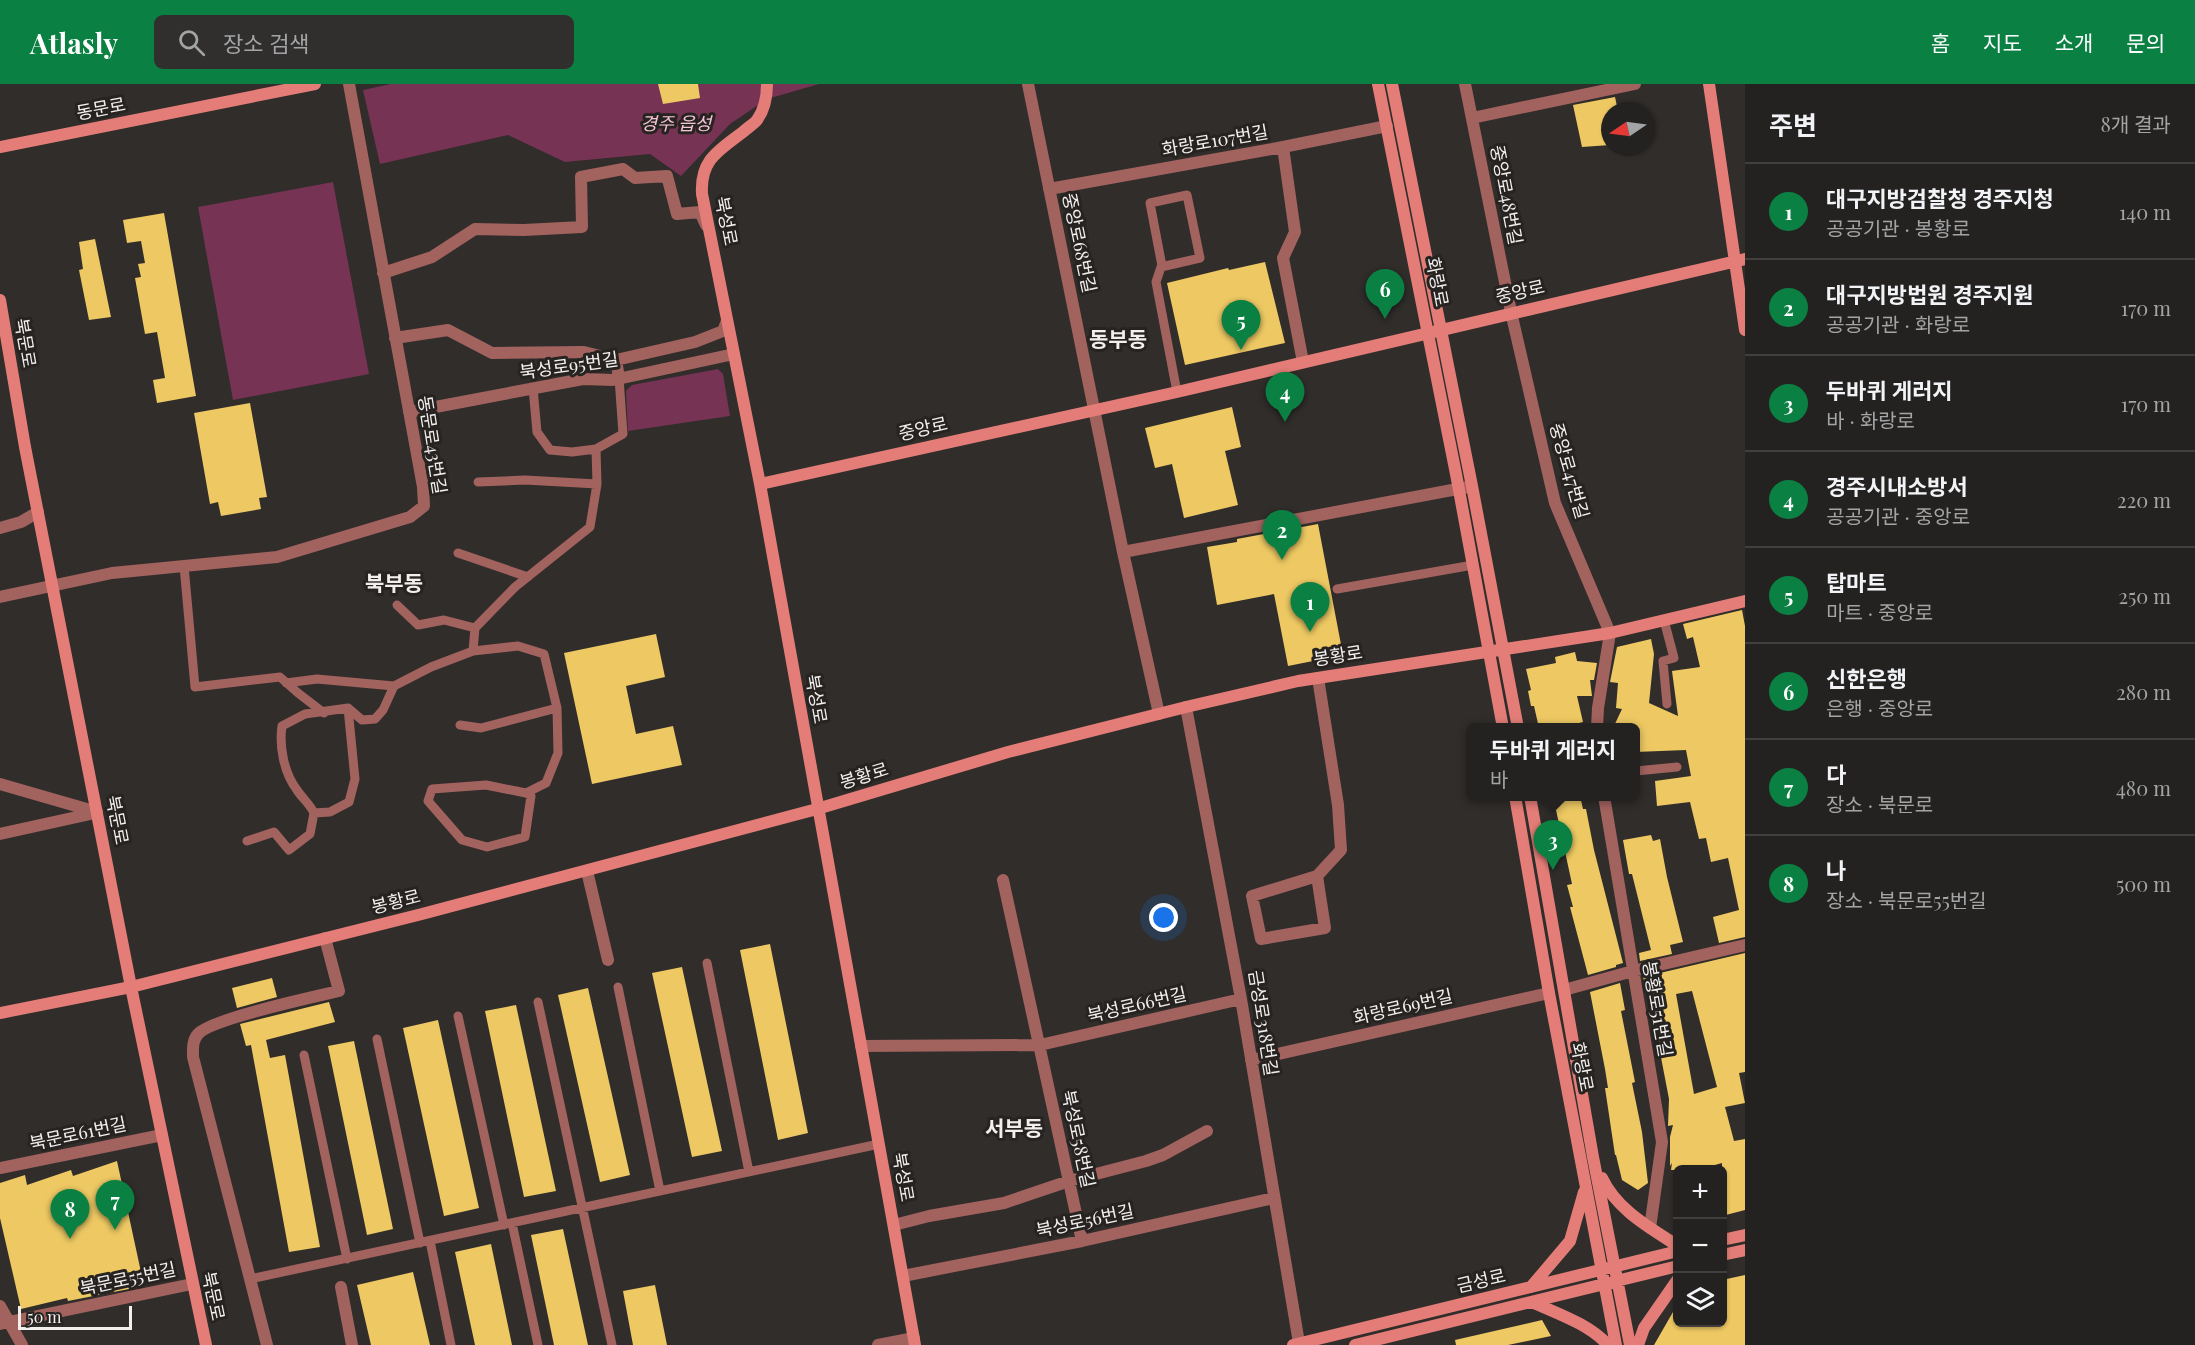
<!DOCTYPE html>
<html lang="ko">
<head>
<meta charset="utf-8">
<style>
	body { margin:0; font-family:"Playfair Display","Noto Sans KR",serif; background:#302f2d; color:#f1f3f6 }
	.controls { position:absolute; right:18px; bottom:18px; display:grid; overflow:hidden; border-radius:9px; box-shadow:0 2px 4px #0004 }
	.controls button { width:54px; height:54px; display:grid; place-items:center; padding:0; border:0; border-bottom:2px solid #413f3e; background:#242220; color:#f1f3f6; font:30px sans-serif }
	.compass { position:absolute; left:1601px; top:18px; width:54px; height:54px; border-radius:50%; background:#242220; box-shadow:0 2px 4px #0004; rotate:257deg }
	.scale { position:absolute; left:18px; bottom:15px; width:114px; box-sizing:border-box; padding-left:6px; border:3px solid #f2f0ef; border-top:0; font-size:16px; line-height:21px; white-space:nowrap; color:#f2f0ef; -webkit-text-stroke:4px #262321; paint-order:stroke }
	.you { position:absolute; left:1164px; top:834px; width:21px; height:21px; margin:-15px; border:4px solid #fff; border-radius:50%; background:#1a73e8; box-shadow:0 0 0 9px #1a73e833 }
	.badge { display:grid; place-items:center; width:39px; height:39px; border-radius:50%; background:#0b8043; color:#fff; font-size:20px; font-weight:700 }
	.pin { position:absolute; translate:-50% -50px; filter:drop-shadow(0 2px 3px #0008) }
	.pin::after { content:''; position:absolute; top:32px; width:21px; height:18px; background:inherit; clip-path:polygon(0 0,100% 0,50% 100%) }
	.popup { position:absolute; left:1466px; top:639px; width:174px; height:78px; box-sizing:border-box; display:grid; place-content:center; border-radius:9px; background:#242220; filter:drop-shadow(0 2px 4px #0005); font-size:20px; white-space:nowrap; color:#a3a4a5 }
	.popup b { font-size:22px; color:#f1f3f6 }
	.popup::after { content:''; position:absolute; left:50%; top:100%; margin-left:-12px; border:12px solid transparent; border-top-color:#242220 }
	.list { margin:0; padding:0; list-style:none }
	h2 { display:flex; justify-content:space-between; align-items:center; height:78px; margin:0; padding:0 24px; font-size:26px }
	h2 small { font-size:20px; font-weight:400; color:#a3a4a5 }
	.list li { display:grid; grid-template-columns:39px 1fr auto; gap:18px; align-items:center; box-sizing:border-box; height:96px; padding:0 24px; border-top:2px solid #413f3e }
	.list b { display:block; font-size:22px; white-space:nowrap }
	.list p { margin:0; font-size:20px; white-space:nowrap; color:#a3a4a5 }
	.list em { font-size:20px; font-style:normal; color:#a3a4a5 }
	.icon { flex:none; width:33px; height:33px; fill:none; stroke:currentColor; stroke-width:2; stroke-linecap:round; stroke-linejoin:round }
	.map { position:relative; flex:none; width:1745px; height:1261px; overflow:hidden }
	header { display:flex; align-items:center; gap:36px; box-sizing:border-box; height:84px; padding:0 30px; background:#0b8043; color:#fff }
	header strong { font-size:28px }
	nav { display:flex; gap:33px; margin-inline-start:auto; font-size:21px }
	.search { width:420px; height:54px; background:#302f2d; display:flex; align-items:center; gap:15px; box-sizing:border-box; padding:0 21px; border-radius:9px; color:#a3a4a5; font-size:22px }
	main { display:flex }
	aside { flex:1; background:#242220 }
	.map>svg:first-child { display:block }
	.green { fill:#763354 }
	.building { fill:#eec963; fill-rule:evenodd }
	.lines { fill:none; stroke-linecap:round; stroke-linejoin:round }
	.lane { stroke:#a2625e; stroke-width:9 }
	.street { stroke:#a2625e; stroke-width:12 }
	.secondary { stroke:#e47d77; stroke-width:12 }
	.labels { text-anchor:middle; stroke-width:6; stroke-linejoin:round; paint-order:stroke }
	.street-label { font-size:18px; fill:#f2f0ef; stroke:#262321 }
	.park-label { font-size:18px; font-style:italic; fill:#f6c4d8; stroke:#262321 }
	.quarter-label { font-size:21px; font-weight:bold; fill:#f2f0ef; stroke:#262321 }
</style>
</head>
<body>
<header>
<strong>Atlasly</strong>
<div class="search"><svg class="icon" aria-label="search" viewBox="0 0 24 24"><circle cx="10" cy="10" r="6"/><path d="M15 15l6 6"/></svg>장소 검색</div>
<nav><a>홈</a><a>지도</a><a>소개</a><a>문의</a></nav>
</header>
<main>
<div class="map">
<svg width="1745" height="1261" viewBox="0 0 1745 1261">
	<rect width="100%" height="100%" fill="#302d2b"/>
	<!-- green -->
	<path class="green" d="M391,0H819L767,15L730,40L681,92L650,70L565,78L508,51L380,80L363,6Z
		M333,98L369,290L233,316L198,123Z
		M718,285L723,290L730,332L628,347L626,307L632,301Z"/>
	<!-- building -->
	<path class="building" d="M658,0H698L700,14L663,20Z
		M1615,13L1618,27H1610V61L1582,63L1573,21Z
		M164,129L196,312L157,319L153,296L165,294L157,248L145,250L135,194L141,193L138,180L145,179L141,157L127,159L123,136Z
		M95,155L111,233L89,236L79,186L83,185L79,158Z
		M1265,178L1285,259L1185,281L1167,199L1228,184L1229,186Z
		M250,319L267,413L259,414L261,425L221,432L218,418L210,420L194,329Z
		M1232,323L1241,363L1225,367L1238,421L1184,434L1172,380L1155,384L1145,344Z
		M1318,440L1343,571L1288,582L1274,510L1217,521L1207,463L1237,458V455Z
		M1742,526L1745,542V853L1719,859L1713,833L1739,826L1728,774L1711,778L1706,754L1699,755L1690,718L1657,722L1655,697L1691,692L1686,666L1635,668V644H1613L1622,625L1616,624L1618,599L1610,598L1617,563L1651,555L1654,570L1649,619L1678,632L1672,587L1700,583L1693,553L1687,555L1683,540Z
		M656,550L665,593L626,602L636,650L673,642L682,681L592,700L564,569Z
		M1575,568L1577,577L1597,579L1594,596H1590L1592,612H1577L1583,638L1571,641L1572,644H1539L1534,622H1531L1528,607L1531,606L1526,585L1556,579L1555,573Z
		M1553,712H1580L1583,725H1586L1594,766L1623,879L1616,881V883L1588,891L1570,823H1573L1567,801L1572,800Z
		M1651,751L1653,757L1660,755L1667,793L1683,858L1670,861L1672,870L1640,877L1639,869L1651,866L1632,790H1629L1623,756Z
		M770,860L808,1049L778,1056L740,866Z
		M1745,869V988L1739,989L1745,1019L1725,1023L1734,1057L1745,1055V1126L1722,1132V1079L1697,1086H1671L1672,1079L1670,1082V1053L1673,1041L1668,1042L1669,1015L1650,916L1643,893ZM1692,907L1717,1003L1694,1010L1676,910Z
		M682,883L722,1067L692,1073L652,889Z
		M272,894L277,913L237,924L232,904Z
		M1620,899L1625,926L1621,927L1635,998L1632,999L1642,1048L1648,1099L1638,1106L1622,1096L1616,1071H1615L1605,1004H1608L1605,985L1590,908Z
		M588,904L630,1091L600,1098L558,911Z
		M329,918L335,938L266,956L270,974L285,971L320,1163L289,1168L251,961L246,962L240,940Z
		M516,921L556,1107L524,1113L485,927Z
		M438,936L479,1124L444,1132L403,944Z
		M354,957L393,1145L367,1151L328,962Z
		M117,1077L144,1202L68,1217L67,1214L21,1225L0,1134V1099L25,1091L27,1101L71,1086L73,1092Z
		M563,1145L588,1261H554L531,1151Z
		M491,1160L512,1261H475L455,1168Z
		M413,1188L430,1261H371L357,1201Z
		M1745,1191V1261H1654L1677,1221V1239H1722V1196Z
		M655,1201L667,1261H633L623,1207Z
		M1542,1236L1551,1252L1508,1261H1456L1455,1256Z"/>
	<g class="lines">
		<!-- lane -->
		<path class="lane" d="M1162,182L1150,119L1187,111L1200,174L1161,183L1156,198L1177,308
			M533,304L537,348L550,366L572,368L596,365
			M478,398L525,396L597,400
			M458,469L528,493
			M184,482L195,603L280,593L298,609L324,629
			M1337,505L1473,481
			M397,521L418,541L444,536L475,544
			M1664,536L1674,574L1663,577L1667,620
			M286,599L317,595L394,602
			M348,624L355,695L349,718L330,728L314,729C310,720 302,714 297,706C284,689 279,663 282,642L305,630L348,624L362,636L375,635L383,626L394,602L431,583L473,567
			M460,641L481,644L557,624
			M1636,687L1677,683
			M526,709L531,712L525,753L487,763L462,756L428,717L432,705L486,701L526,709L546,699L558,669L557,624L544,570L518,562L473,567L475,544L515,503L590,443L597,400L596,365L623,350L619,294
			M247,757L274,748L289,766L310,750L314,729
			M707,879L749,1088
			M618,903L660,1107
			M538,918L612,1261
			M458,932L504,1141
			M377,955L420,1159
			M304,971L347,1175
			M512,1139L538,1261
			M430,1157L451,1261
			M250,1195L879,1060"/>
		<!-- street -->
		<path class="street" d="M1028,0L1123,468L1159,630
			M1465,0L1511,228L1555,419L1610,549L1598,624L1597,644
			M1472,34L1635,0
			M1283,63L1295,148L1283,174L1303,278
			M1049,105L1283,63L1387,42
			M383,189L432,173L475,145L524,146L582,143L581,93L623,85L635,94L667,92L677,130L700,128L706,141
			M395,254L448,246L492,269L584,268L616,276L619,294
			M616,276L695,258L723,247L727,237
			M409,328L583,295L613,296L734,270
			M0,444L21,438L38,428
			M1123,468L1468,403
			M0,513L112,489L277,473L410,433L424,422L423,403L349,0
			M1186,623L1241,915L1299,1259L1297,1261
			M0,700L97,728
			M1604,712L1662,1058L1650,1144
			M0,750L95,729
			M587,787L608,876
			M1317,792L1252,812L1261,855L1325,844L1317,792L1341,766L1338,721L1318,594
			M1003,796L1082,1157
			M1564,906L1633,887L1745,861
			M861,962L1040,961L1241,915
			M1251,976L1549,909
			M0,1084L162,1051
			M894,1141L929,1132L1004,1119L1069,1097L1146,1077L1163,1071L1207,1047
			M903,1192L1082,1157L1274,1114
			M341,1203L352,1261
			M0,1222L22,1261
			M0,1240L192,1200
			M267,1261L193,973C193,965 192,957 198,950C211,935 313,913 339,907L325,854
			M878,1261L914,1254"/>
		<!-- secondary -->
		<path class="secondary" d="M767,0C767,12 765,25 757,36C754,40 747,44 743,48C718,67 700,76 702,110L760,400L915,1261
			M1378,0L1456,390L1503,644
			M1392,0L1472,402L1518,644
			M1709,0L1745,246
			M0,63L315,0
			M0,216L25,363L131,903L206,1261
			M760,400L1177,308L1745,175
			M1515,712L1549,909L1616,1261
			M1530,712L1593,1073L1630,1261
			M0,929L131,903L422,830L817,725L1008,668L1186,623L1298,597L1610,549L1745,517
			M1602,1094C1617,1126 1649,1143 1678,1162
			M1722,1156L1745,1151
			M1722,1171L1745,1166
			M1531,1203L1570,1157L1584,1108
			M1532,1218C1558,1230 1589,1240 1608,1261
			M1293,1261L1678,1167
			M1355,1261L1678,1182
			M1638,1261L1644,1244L1678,1195"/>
	</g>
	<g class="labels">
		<!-- street labels -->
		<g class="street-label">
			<text transform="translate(101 25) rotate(-11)" y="6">동문로</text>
			<text transform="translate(1215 57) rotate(-10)" y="6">화랑로107번길</text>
			<text transform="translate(1506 111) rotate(79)" y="6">중앙로48번길</text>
			<text transform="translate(726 137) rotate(79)" y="6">북성로</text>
			<text transform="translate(1079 159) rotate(78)" y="6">중앙로68번길</text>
			<text transform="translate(1437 198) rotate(79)" y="6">화랑로</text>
			<text transform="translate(1520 208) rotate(-13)" y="6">중앙로</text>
			<text transform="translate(25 259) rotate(80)" y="6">북문로</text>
			<text transform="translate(569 282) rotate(-8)" y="6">북성로95번길</text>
			<text transform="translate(923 345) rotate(-13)" y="6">중앙로</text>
			<text transform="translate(432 361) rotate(81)" y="6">동문로43번길</text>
			<text transform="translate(1569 387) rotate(74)" y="6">중앙로47번길</text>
			<text transform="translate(1338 572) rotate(-9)" y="6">봉황로</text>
			<text transform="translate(816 615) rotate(80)" y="6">북성로</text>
			<text transform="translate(864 692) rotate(-17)" y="6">봉황로</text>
			<text transform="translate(117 736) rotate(79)" y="6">북문로</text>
			<text transform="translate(396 818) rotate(-14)" y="6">봉황로</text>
			<text transform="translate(1137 921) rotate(-13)" y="6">북성로66번길</text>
			<text transform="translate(1403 923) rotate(-13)" y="6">화랑로69번길</text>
			<text transform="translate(1657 925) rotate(80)" y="6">봉황로51번길</text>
			<text transform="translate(1263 939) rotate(81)" y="6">금성로318번길</text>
			<text transform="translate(1582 983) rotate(79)" y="6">화랑로</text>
			<text transform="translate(78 1050) rotate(-12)" y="6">북문로61번길</text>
			<text transform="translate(1078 1055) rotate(78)" y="6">북성로58번길</text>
			<text transform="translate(903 1093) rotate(80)" y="6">북성로</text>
			<text transform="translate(1085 1137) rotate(-12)" y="6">북성로56번길</text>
			<text transform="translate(128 1195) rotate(-12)" y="6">북문로55번길</text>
			<text transform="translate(1481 1197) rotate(-13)" y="6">금성로</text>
			<text transform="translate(213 1212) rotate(78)" y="6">북문로</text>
		</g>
		<!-- park labels -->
		<g class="park-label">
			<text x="676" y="46">경주 읍성</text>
		</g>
		<!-- quarter labels -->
		<g class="quarter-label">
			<text x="1118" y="263">동부동</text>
			<text x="394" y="507">북부동</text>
			<text x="1014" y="1052">서부동</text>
		</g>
	</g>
</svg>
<div class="controls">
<button>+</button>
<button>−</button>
<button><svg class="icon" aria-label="layers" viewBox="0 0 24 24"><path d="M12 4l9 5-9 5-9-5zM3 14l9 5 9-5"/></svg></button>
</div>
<svg class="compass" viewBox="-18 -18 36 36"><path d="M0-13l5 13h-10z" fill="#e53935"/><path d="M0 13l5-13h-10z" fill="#a3a4a5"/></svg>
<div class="scale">50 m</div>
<div class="you"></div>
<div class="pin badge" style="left:1310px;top:548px">1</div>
<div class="pin badge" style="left:1282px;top:476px">2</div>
<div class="pin badge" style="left:1553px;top:786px">3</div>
<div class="popup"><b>두바퀴 게러지</b>바</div>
<div class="pin badge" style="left:1285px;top:338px">4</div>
<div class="pin badge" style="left:1241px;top:266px">5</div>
<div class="pin badge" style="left:1385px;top:235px">6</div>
<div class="pin badge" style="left:115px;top:1146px">7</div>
<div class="pin badge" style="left:70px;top:1155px">8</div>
</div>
<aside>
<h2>주변<small>8개 결과</small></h2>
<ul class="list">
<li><span class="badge">1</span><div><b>대구지방검찰청 경주지청</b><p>공공기관 · 봉황로</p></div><em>140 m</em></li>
<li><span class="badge">2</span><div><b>대구지방법원 경주지원</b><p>공공기관 · 화랑로</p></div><em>170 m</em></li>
<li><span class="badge">3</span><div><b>두바퀴 게러지</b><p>바 · 화랑로</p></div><em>170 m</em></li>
<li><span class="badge">4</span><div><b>경주시내소방서</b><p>공공기관 · 중앙로</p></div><em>220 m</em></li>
<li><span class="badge">5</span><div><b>탑마트</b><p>마트 · 중앙로</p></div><em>250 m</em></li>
<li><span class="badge">6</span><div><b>신한은행</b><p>은행 · 중앙로</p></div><em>280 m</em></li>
<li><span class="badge">7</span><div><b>다</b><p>장소 · 북문로</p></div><em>480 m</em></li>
<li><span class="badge">8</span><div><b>나</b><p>장소 · 북문로55번길</p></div><em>500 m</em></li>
</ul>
</aside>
</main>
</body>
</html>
